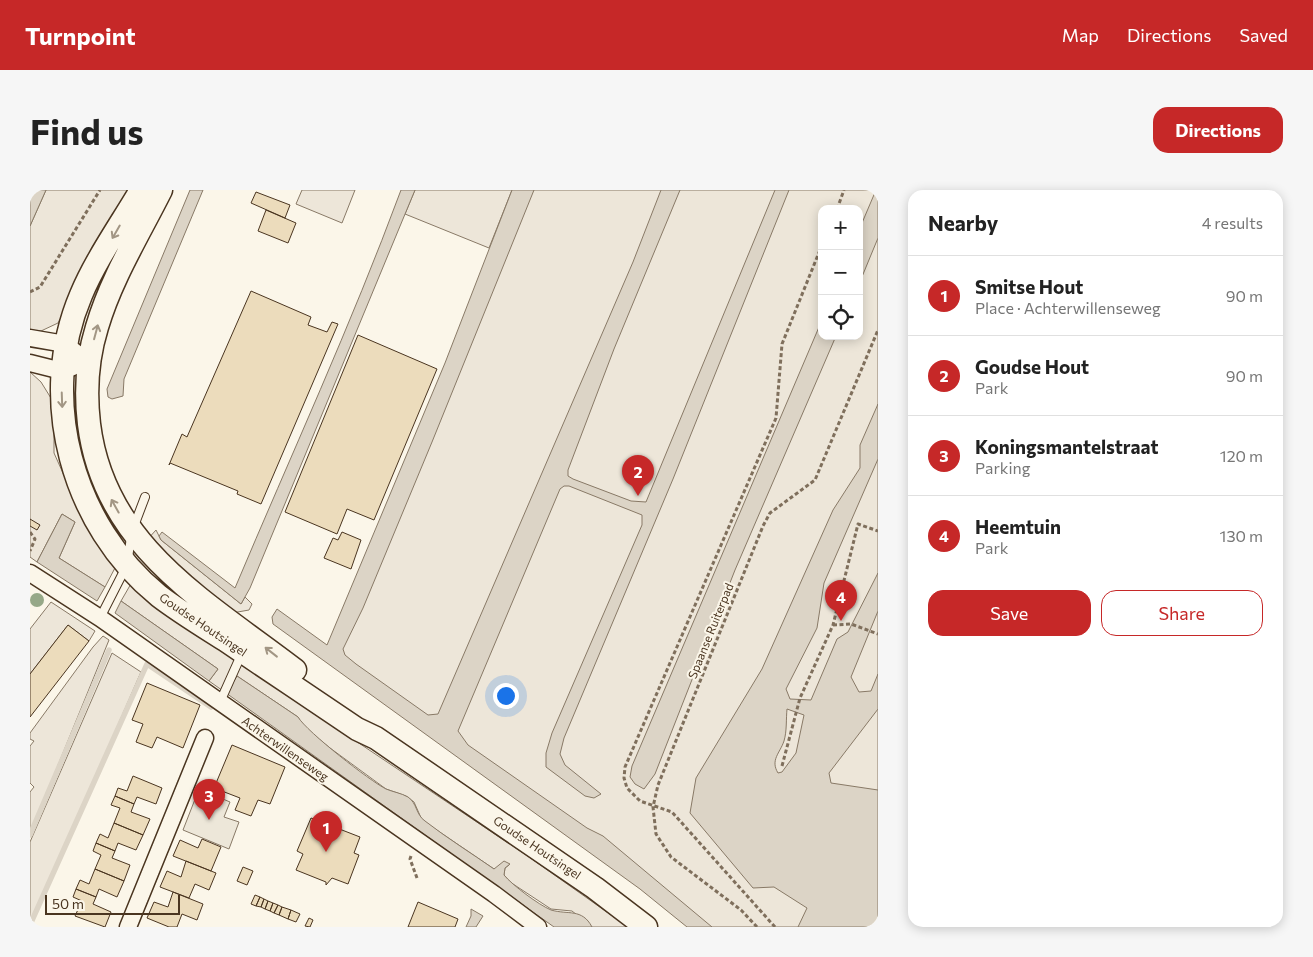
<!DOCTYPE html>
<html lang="en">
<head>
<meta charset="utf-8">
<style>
	body { margin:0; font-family:Commissioner,sans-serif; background:#f6f6f6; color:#222 }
	.controls { position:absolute; right:15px; top:15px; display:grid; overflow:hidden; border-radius:10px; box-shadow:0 2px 12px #0003 }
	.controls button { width:45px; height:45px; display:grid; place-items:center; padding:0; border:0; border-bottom:1px solid #e0e0e0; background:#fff; color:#222; font:25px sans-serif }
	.scale { position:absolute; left:15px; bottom:12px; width:135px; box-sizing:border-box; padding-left:5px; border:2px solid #4a3520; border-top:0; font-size:14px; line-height:18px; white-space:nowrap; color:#4a3520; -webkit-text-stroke:4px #fbf6e9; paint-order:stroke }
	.you { position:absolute; left:475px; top:505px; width:18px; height:18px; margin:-12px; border:4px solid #fff; border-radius:50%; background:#1a73e8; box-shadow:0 0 0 8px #1a73e833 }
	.badge { display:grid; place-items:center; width:32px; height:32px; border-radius:50%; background:#c62828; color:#fff; font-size:16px; font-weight:700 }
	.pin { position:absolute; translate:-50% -41px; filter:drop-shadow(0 1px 2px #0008) }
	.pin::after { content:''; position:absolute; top:26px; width:18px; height:15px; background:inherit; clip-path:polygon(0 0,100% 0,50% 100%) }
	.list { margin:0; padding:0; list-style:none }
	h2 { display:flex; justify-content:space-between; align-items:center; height:65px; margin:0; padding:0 20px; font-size:21px }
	h2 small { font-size:16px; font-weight:400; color:#767676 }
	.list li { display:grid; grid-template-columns:32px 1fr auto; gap:15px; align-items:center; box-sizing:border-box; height:80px; padding:0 20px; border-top:1px solid #e0e0e0 }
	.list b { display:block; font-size:19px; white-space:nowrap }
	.list p { margin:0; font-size:16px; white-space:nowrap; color:#767676 }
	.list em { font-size:16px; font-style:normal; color:#767676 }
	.actions { display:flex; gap:10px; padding:15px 20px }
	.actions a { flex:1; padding:11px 0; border:1px solid #c62828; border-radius:15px; text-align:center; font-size:18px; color:#c62828 }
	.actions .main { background:#c62828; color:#fff }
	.icon { flex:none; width:28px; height:28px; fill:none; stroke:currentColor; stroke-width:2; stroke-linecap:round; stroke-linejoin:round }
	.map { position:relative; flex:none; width:848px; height:737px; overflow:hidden; border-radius:15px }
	header { display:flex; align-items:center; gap:30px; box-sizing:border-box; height:70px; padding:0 25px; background:#c62828; color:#fff }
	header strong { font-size:24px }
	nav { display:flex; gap:28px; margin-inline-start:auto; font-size:18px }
	.intro { display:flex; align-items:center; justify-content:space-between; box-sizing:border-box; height:120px; padding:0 30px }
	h1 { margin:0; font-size:35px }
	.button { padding:12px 22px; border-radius:15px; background:#c62828; color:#fff; font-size:18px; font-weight:700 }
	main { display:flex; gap:30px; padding:0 30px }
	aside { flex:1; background:#fff; border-radius:15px; box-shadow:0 2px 12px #0003 }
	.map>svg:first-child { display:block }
	.green { fill:#ede6d9; stroke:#887966; fill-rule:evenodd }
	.parking { fill:#ede7d9; stroke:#887966 }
	.water { fill:#dcd4c6; stroke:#887966; fill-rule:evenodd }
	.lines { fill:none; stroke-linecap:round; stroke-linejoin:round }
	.stream { stroke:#dcd4c6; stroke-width:5.5 }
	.building { fill:#ecdcbc; stroke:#4a3520 }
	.lane-casing { stroke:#4a3520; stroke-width:10 }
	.street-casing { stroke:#4a3520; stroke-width:19 }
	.secondary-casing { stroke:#4a3520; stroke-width:25 }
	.path { stroke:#7f6f5c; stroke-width:3; stroke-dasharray:4 2.5; stroke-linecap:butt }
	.lane { stroke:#fbf6e9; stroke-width:8 }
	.street { stroke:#fbf6e9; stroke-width:16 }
	.secondary { stroke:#fbf6e9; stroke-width:22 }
	.tree { fill:#96a887 }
	.oneway { stroke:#a29684 }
	.labels { text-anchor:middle; stroke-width:4; stroke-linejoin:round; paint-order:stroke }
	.street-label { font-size:12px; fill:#4a3520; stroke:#fbf6e9 }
</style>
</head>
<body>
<header>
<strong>Turnpoint</strong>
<nav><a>Map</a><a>Directions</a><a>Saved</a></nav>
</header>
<div class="intro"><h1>Find us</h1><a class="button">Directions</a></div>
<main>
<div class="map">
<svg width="848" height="737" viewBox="0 0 848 737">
	<rect width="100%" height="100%" fill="#fbf6e9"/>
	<!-- green -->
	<path class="green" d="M16,0H102L28,133L11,141L0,140V36Z
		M272,0H325L312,33L266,14Z
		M385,0H482L459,58L375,24Z
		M494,0H848V737H665L303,466ZM792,19H829V146H792Z
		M0,182L11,192L24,213V263L58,339L86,376L75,397L29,368L45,332L32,324L7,372L0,367Z
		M126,340L131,350L211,414L215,407L222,414L219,420L202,423L116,351Z
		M102,392L166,444L499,667L598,737H562L542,721L521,719L480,692L474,685L475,678L479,675L464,679L392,630L384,612L376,606L356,599L300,558L273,536L268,527L207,486L196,503L179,491L188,479L91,411Z
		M21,412L65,441L59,451L38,435L0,484V439Z
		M73,446L79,450L0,644V602L4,597L0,593V556L4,551L0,549V543L63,457Z
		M82,463L111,482L0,737V652Z"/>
	<!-- parking -->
	<path class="parking" d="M169,599L200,612L194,627L209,632L199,659L153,640Z"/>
	<!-- water -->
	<path class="water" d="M0,0H16L0,36Z
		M160,0H173L94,189L93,206L82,209L78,207L77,199Z
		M371,0H385L220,398L211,414L131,350L129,346L132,342L205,398C261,265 321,135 371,0Z
		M482,0H504L402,252L333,418L313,459L315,465L326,474L398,525L408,524L603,72L631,0H650L584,159L538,280V286L543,289L601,311L616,312L745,0H759L643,289L534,548L530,564L535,575L571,604L564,608L555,606L516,577V563L522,543L612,335V325L539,296H534L530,299L428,541L438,555L557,638L573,646L682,737H657L610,699L243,434L242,427L247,419L297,455L415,173Z
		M846,0H848V48L829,94V40Z
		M792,130V146H806L705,380L625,584L614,599L605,594L600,587L602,576Z
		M848,214V269L794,393L787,438L756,499L760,509L781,510L807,449L818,442L848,383V421L821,487L829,502L841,501L848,484V519L799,583L801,593L848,600V737H768L777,718L744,697L723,698L660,623L666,588L732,479L803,320L830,278V255ZM757,519L774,525L766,563L752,582L748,583C740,570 750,563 754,551C757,541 756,529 757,519Z
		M32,324L45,332L29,368L75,397L67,411L7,372Z
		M91,411L188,479L179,491L85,423Z
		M207,486L268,527C277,542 340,591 356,599C363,602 371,603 378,607C387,613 386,625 395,631C417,648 441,663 464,679L474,671L480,674L475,678L474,685C482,695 509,715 521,720C538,725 552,718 562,737H524L196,503Z
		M441,719L453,726L446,737H436L441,726Z"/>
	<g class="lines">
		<!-- stream -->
		<path class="stream" d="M0,645L79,460
			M0,735L117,474L181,517"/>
	</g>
	<!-- building -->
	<path class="building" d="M226,2L260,15L255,28L221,13Z
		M236,20L266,33L258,53L228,41Z
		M221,101L281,127L278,135L297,142L302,132L308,134L231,314L207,304L208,301L140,273L139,275L152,244L157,247Z
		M328,145L407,179L344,330L317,319L307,344L255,322Z
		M0,329L10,335L7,340L0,336Z
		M312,342L331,350L321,379L294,368L303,348L308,350Z
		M38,435L59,451L0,527V484Z
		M117,493L170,515L153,558L127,547L122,558L106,552L113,534L102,530Z
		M202,555L255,577L240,614L228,610L221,626L205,620L210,608L184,598Z
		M103,586L132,598L126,614L107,607L104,614L85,606L88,598L97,601Z
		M85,606L104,614L101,622L120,629L113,645L84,633L90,618L81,615Z
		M281,628L330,647L324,663L329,665L318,694L302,688L296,695V692L266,680L273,664L267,661Z
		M84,633L113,645L106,660L88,653L85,661L66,653L70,644L78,648Z
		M172,649L191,657L181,681L143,666L150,650L168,658Z
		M66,653L85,661L82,668L100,675L94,691L65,679L71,665L63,661Z
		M156,671L186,683L179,700L165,694L159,708L130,697L137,681L151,687Z
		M213,677L223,681L217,695L207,691Z
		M65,679L94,691L87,707L69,699L66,707L46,699L50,690L59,694Z
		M46,699L66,707L63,714L81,722L75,737L45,726L52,711L43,707Z
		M143,702L173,714L167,730L152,724L147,737H139L117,728L124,712L138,717Z
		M225,705L230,707L226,716L221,714Z
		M230,707L234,709L231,717L226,716Z
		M234,709L238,711L235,719L231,717Z
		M238,711L243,713L240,721L235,719Z
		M388,712L428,729L425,737H378Z
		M243,713L248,715L244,723L240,721Z
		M248,715L252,717L249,725L244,723Z
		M252,717L261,720L258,729L249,725Z
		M261,720L270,724L266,732L258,729Z
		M279,728L283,730L280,737L275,736Z"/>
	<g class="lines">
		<defs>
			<path id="lane" d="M104,336L115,307
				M70,428L97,375L101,347
				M190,512L212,463"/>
			<path id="street" d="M0,148L35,154L58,172
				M0,173L32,181L43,177
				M0,383L70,428L464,704L508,737
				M98,737L175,548"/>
			<path id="secondary" d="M111,0C91,34 66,69 51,105C7,208 42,336 129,406C150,422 173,436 195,450C239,480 283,509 327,539L346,548L565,698L616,737
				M131,0C109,44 81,89 67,137C57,169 55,200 59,234C74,356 175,411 265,480"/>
		</defs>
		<!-- lane casing -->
		<use href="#lane" class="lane-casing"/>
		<!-- street casing -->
		<use href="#street" class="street-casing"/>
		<!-- secondary casing -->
		<use href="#secondary" class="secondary-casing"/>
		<!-- path -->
		<path class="path" d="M807,19L814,0
			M0,102L10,97L70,0
			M0,342L5,349L0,361
			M803,435L821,434L848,444
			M752,576L770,508L803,435L828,334L848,341
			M381,666L380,669L387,688
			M727,737L711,720L641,667L626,644L623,617L628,595L733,336L740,323L785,290L848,140
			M745,737L642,622L610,611L597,598L594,588L595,577L746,228L752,154L792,55"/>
		<!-- lane -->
		<use href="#lane" class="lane"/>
		<!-- street -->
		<use href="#street" class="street"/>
		<!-- secondary -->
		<use href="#secondary" class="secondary"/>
	</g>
	<!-- trees -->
	<circle class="tree" cx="7" cy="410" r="7"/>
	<!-- one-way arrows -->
	<defs><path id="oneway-shaft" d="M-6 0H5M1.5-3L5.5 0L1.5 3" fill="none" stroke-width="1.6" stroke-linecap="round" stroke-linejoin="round" transform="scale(1.25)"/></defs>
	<g class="oneway">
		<use href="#oneway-shaft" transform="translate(86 42) rotate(120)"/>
		<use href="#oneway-shaft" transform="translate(66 142) rotate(-75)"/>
		<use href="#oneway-shaft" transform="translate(32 210) rotate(88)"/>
		<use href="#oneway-shaft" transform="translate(85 316) rotate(-119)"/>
		<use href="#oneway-shaft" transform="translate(241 462) rotate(-142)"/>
	</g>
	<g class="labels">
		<!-- street labels -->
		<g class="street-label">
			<text transform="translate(173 435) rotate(34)" y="4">Goudse Houtsingel</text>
			<text transform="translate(681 441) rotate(-68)" y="4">Spaanse Ruiterpad</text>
			<text transform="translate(255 559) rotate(35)" y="4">Achterwillenseweg</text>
			<text transform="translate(507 658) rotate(34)" y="4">Goudse Houtsingel</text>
		</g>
	</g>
</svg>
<div class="controls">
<button>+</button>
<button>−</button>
<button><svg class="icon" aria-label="locate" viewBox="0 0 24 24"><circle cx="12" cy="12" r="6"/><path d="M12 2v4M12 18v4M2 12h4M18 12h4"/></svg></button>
</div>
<div class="scale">50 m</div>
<div class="you"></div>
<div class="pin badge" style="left:296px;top:662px">1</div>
<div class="pin badge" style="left:608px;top:306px">2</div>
<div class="pin badge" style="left:179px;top:630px">3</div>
<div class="pin badge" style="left:811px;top:431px">4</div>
</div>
<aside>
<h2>Nearby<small>4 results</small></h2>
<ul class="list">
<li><span class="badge">1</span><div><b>Smitse Hout</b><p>Place · Achterwillenseweg</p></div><em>90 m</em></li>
<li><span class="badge">2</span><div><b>Goudse Hout</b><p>Park</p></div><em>90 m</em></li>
<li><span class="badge">3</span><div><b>Koningsmantelstraat</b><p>Parking</p></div><em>120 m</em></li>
<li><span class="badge">4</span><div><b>Heemtuin</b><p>Park</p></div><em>130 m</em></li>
</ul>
<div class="actions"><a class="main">Save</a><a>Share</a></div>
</aside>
</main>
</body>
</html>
